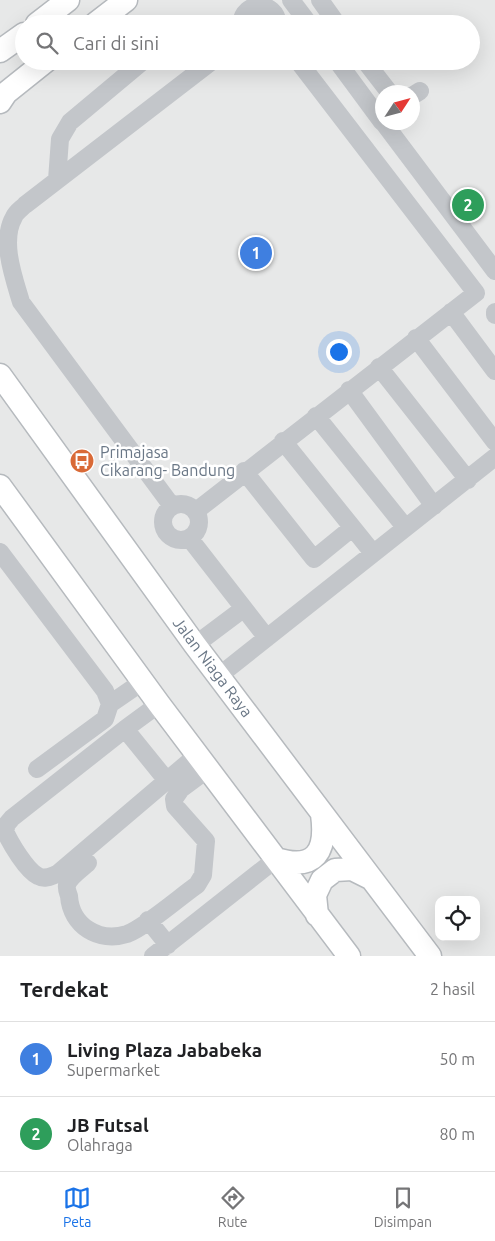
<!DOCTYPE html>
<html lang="id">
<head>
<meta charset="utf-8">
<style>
	body { margin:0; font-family:Ubuntu,sans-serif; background:#f6f6f6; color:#202124 }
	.controls { position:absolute; right:15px; bottom:15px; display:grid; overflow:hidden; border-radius:10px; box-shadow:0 5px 20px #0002 }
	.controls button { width:45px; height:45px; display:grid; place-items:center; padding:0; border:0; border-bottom:1px solid #e0e0e0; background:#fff; color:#202124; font:25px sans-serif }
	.compass { position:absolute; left:375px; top:85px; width:45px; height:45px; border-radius:50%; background:#fff; box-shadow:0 5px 20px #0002; rotate:54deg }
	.you { position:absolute; left:338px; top:351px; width:18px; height:18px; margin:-12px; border:4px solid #fff; border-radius:50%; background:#1a73e8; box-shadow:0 0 0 8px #1a73e833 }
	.badge { display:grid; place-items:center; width:32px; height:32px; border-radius:50%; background:#1a73e8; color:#fff; font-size:16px; font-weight:700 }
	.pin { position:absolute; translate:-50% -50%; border:2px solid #fff; box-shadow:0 1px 5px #0006 }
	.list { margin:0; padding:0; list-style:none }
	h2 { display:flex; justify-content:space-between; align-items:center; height:65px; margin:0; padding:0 20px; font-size:21px }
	h2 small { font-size:16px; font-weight:400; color:#757577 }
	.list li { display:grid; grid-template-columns:32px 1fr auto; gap:15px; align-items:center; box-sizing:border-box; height:75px; padding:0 20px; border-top:1px solid #e0e0e0 }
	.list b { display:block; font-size:19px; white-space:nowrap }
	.list p { margin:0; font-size:16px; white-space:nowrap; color:#757577 }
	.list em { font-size:16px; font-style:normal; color:#757577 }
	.icon { flex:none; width:28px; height:28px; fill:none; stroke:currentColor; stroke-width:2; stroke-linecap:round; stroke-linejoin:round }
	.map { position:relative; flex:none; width:495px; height:956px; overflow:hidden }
	.search { position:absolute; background:#fff; box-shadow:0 5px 20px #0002; left:15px; right:15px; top:15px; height:55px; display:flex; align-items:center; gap:12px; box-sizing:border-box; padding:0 18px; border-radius:28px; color:#757577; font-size:19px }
	.sheet { height:215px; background:#fff }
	nav { display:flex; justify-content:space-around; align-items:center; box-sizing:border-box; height:70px; border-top:1px solid #e0e0e0; background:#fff; font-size:14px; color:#757577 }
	nav a { display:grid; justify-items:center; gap:2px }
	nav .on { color:#1a73e8 }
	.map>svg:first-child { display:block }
	.built { fill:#e7e8e8; fill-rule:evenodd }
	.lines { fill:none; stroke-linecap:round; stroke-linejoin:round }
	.major-casing { stroke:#b6babe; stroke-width:25 }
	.minor { stroke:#c3c6ca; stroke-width:18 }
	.major { stroke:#fff; stroke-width:22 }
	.labels { text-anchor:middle; stroke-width:5; stroke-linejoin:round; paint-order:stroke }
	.poi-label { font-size:16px; fill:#6a7786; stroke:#fff; text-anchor:start }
	.street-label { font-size:16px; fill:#6a7786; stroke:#fff }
</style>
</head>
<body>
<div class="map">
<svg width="495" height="956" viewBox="0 0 495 956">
	<rect width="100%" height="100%" fill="#f9f9f7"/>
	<!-- built -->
	<path class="built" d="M0,0H495V956H0ZM24,24H471V61H24ZM382,92H412V122H382ZM439,900H476V937H439Z"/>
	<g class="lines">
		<defs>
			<path id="major" d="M37,24L68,0
				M95,24L126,0
				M0,51L24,34
				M0,102L6,93L46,61
				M0,375L195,645L430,956
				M0,486L159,704L349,956
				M276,859C316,871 327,851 322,814
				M317,915L315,895L322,880L335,870L352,869L370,878"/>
		</defs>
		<!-- major casing -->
		<use href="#major" class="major-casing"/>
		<!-- minor -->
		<path class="minor" d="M291,0L309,24
			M320,0L337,24
			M241,24C243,0 276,0 278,24
			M337,61L382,122
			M365,61L389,92
			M412,96L420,91
			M383,122L495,271
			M57,180L60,139L70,122L143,61
			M451,312L495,371
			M495,312V315
			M416,338L495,442
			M379,367L468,480
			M349,390L434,506
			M316,416L405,527
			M283,441L373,553
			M244,471L314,559L352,528
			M163 522a18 18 0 1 1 36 0a18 18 0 1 1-36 0Z
			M172,506L21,302C14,278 0,241 14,217C16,212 21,209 25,205L212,61
			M196,511L476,293L298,61
			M190,539L267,638
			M0,552L105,691L110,704L105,719L37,769
			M195,645L243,609
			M220,675L495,457
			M110,704L142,682
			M125,729L159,704
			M168,782L125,729L12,818L7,824L5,831C10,843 27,871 38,876C45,880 51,876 57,874L197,755
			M88,863C82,869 70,876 67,885C66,888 68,893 69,896C71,926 99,943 127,934C144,928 181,896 197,885L203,875L206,841L175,806L174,799L181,789L208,769
			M148,920L168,945
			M153,956L276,859"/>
		<!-- major -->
		<use href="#major" class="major"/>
	</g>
	<!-- icons -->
	<defs>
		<symbol id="bus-disc" viewBox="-11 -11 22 22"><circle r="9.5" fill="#d96a37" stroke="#fff"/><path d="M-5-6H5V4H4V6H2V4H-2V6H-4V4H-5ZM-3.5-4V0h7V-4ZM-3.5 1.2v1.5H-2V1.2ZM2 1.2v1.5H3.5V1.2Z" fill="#fff"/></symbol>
	</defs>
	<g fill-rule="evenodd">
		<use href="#bus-disc" x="68" y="447" width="28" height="28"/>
	</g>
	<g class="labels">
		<!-- poi labels -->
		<g class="poi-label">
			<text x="100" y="458">Primajasa<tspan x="100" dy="18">Cikarang- Bandung</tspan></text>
		</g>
		<!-- street labels -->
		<g class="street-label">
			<text transform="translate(213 667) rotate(53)" y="6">Jalan Niaga Raya</text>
		</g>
	</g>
</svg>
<div class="controls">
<button><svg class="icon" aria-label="locate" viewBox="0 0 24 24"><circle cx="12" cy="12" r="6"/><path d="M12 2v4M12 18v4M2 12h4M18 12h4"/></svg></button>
</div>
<svg class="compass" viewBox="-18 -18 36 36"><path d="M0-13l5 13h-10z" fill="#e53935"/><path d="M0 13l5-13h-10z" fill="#757577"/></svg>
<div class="you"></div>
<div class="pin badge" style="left:256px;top:253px;background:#3f7fe0">1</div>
<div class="pin badge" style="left:468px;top:205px;background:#2e9e5b">2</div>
<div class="search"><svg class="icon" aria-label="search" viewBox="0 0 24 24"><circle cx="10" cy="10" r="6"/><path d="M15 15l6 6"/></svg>Cari di sini</div>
</div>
<section class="sheet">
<h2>Terdekat<small>2 hasil</small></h2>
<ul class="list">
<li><span class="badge" style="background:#3f7fe0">1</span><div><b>Living Plaza Jababeka</b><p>Supermarket</p></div><em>50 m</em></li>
<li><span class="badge" style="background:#2e9e5b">2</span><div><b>JB Futsal</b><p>Olahraga</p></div><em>80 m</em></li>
</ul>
</section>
<nav>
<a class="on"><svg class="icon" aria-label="map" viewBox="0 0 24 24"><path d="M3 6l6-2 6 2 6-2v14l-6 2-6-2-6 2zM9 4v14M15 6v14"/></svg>Peta</a>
<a><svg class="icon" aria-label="directions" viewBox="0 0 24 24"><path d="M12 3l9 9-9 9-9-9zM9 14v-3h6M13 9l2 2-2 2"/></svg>Rute</a>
<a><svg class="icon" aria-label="saved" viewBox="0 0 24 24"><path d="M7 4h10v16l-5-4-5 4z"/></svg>Disimpan</a>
</nav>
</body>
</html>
